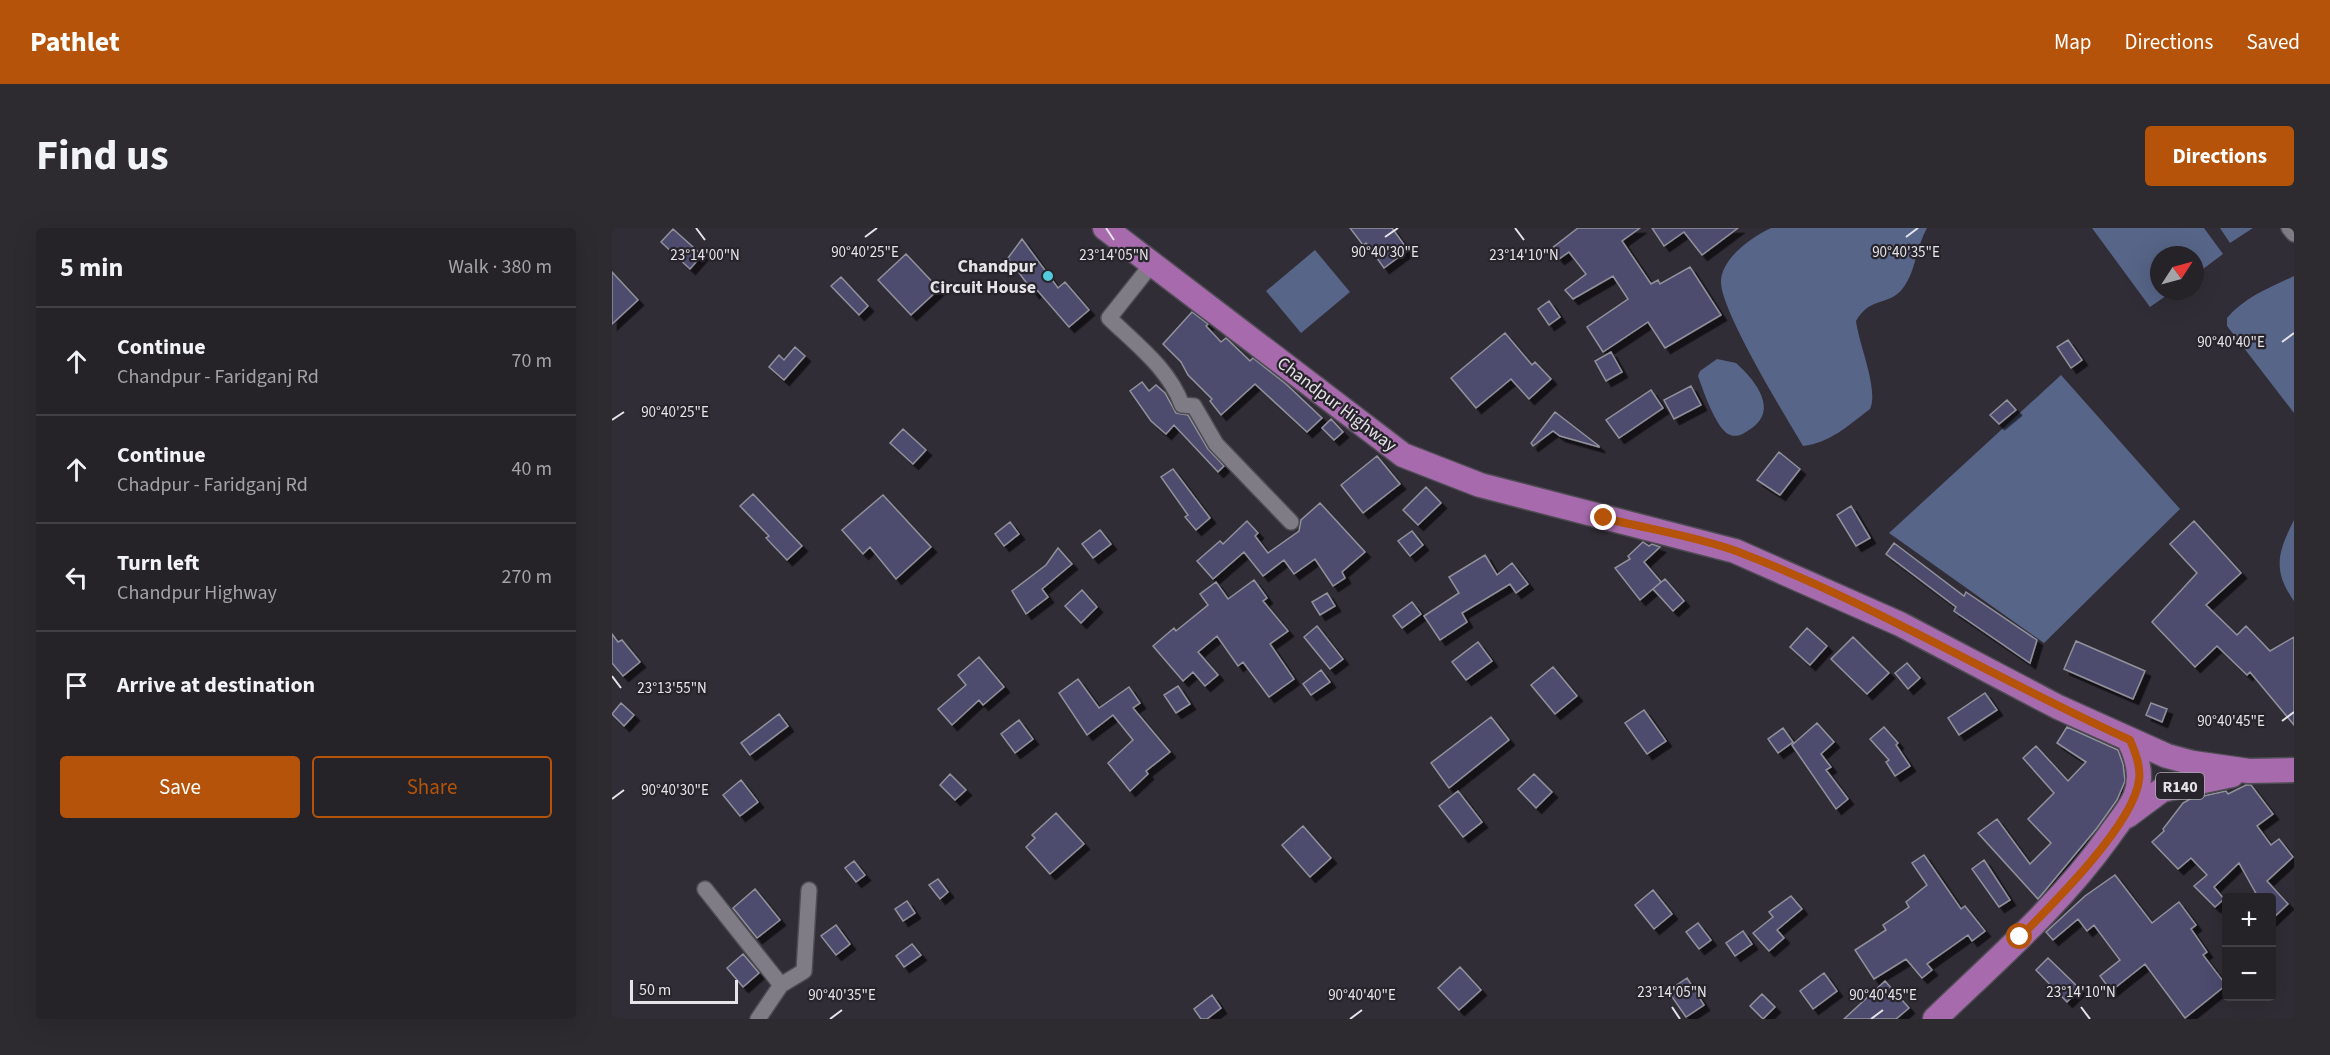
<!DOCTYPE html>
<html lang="en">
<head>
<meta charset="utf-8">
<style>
	body { margin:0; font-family:"Source Sans 3",sans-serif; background:#2d2a30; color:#f1f3f6 }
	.controls { position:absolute; right:18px; bottom:18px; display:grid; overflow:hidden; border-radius:6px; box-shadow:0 6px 24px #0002 }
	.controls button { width:54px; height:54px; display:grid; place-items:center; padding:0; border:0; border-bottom:2px solid #423f45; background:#252228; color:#f1f3f6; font:30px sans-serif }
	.compass { position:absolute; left:1538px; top:18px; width:54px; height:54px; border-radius:50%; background:#252228; box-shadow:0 6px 24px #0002; rotate:54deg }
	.scale { position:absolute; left:18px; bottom:15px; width:108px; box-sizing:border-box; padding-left:6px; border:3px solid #e6e4e9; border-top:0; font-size:16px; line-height:21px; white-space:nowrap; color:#e6e4e9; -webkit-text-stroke:4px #28242c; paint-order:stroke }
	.stop { position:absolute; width:18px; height:18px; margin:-14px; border:4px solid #b45309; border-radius:50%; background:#fff }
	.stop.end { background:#b45309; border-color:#fff; box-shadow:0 2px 6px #0008 }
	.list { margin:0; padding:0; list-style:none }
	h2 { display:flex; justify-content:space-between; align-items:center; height:78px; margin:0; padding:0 24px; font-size:26px }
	h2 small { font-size:20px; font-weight:400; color:#a3a4a8 }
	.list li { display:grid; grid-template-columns:39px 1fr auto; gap:18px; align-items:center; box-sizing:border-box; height:108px; padding:0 24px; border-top:2px solid #423f45 }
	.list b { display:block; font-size:22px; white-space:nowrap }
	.list p { margin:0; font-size:20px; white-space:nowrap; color:#a3a4a8 }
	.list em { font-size:20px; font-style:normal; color:#a3a4a8 }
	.actions { display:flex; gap:12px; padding:18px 24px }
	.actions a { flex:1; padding:14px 0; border:2px solid #b45309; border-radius:6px; text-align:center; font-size:21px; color:#b45309 }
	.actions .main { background:#b45309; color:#fff }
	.icon { flex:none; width:33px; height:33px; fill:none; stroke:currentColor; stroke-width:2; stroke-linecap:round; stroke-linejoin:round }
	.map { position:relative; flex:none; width:1682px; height:791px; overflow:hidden; border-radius:6px }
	header { display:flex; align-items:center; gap:36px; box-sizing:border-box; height:84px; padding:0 30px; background:#b45309; color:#fff }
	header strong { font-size:28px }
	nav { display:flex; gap:33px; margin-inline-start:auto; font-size:21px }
	.intro { display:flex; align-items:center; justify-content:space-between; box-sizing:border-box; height:144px; padding:0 36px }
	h1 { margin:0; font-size:42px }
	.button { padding:15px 27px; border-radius:6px; background:#b45309; color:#fff; font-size:21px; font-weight:700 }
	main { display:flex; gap:36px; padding:0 36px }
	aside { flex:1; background:#252228; border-radius:6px; box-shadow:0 6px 24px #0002 }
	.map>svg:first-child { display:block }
	.water { fill:#576588 }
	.building { fill:#4d4b6e; stroke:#91919c; stroke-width:1.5; filter:url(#shadow) }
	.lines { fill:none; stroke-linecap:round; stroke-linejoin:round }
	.street-casing { stroke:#4e4c53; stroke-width:18 }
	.primary-casing { stroke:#4e4c53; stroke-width:27 }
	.street { stroke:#807c86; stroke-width:15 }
	.primary { stroke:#a66aad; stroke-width:24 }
	.route { stroke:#b45309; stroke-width:8 }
	.ticks { fill:none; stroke:#e6e4e9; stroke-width:2 }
	.poi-dot { fill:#54cade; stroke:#28242c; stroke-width:2 }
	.labels { text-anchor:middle; stroke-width:4.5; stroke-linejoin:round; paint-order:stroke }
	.shield { fill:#28242c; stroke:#adaab0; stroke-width:1.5 }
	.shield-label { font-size:16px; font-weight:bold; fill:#e6e4e9 }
	.poi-label { font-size:18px; font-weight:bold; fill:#e6e4e9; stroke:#28242c; text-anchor:end }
	.street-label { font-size:18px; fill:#e6e4e9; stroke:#28242c }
	.ticks-label { font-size:15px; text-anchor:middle; fill:#e6e4e9; stroke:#28242c; stroke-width:4.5; stroke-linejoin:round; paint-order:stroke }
</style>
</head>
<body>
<header>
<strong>Pathlet</strong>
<nav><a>Map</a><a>Directions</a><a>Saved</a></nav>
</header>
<div class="intro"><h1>Find us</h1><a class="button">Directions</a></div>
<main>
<aside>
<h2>5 min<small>Walk · 380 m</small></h2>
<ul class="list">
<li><svg class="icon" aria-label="ahead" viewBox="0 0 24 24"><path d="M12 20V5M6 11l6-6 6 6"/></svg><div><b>Continue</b><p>Chandpur - Faridganj Rd</p></div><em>70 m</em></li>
<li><svg class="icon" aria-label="ahead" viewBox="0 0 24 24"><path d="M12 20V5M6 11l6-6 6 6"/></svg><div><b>Continue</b><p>Chadpur - Faridganj Rd</p></div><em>40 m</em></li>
<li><svg class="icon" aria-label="left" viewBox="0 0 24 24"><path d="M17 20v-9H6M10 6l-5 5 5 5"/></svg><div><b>Turn left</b><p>Chandpur Highway</p></div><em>270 m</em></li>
<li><svg class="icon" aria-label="arrive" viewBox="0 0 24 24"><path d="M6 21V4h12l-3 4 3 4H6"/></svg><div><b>Arrive at destination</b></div></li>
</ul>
<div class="actions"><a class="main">Save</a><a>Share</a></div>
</aside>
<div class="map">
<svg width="1682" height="791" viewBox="0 0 1682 791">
	<defs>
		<filter id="shadow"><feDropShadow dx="5.5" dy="5.5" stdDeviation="0" flood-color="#0009"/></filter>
	</defs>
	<rect width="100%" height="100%" fill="#312d36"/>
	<!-- water -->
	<path class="water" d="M1159,0H1315C1304,19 1304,43 1291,60C1277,79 1259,67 1244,93C1247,117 1267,162 1258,181C1237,197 1218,215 1191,218C1174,189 1106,79 1109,52C1111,29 1140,9 1159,0Z
		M1480,0H1592L1611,26L1583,47V27H1547V63H1561L1538,79Z
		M1608,0H1641L1618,15Z
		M703,22L738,64L689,105L654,63Z
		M1682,48V185L1615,98V90C1633,69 1657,60 1682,48Z
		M1105,131L1124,135C1144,153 1168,183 1137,202C1130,207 1124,210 1116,206C1103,198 1091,162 1086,148L1088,143Z
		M1449,147L1568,281L1432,415L1277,305Z
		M1682,292V373C1660,342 1666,324 1682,292Z"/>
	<!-- building -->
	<path class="building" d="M738,0H780L796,22L772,40L754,15L751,17Z
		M966,0H1028L1010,13L1039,56L1046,52L1048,56L1078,39L1109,87L1053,120L1036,94L991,124L975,99L1016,71L1001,48L961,71L953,62L974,46L957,24L947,31L939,21Z
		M1040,0H1126L1090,27L1072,4L1052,18Z
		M61,1L90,27L78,41L49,14Z
		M410,11L446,60L453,54L477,82L457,99L425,62L422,65L396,30Z
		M294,26L327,61L299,87L266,52Z
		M0,44L26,72L0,96Z
		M229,49L256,78L247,87L219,58Z
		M937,73L948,89L937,97L926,81Z
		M580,84L596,96L594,98L609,114L614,110L638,133L641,130L674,156L710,190L695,204L643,156L609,187L598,173L600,171L576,147L569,134L551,116Z
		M893,105L920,137L923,134L939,151L917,171L899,151L864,180L839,150Z
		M1456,112L1470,132L1459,140L1445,119Z
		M183,119L193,128L172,152L157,139L167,127L172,132Z
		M999,124L1010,144L994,153L983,133Z
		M530,154L537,163L544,157L553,165L564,185L576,187L596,221L612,238L606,244L562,197L554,206L539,193L518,163Z
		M1079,158L1089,177L1062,191L1052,172Z
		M1039,162L1051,180L1007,210L994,192Z
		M1395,172L1404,182L1387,196L1378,187Z
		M943,184L987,218V219L948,208L941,203L921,218L919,215Z
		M719,191L731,204L722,212L710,200Z
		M291,201L314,222L301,236L278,215Z
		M1167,224L1188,241L1168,267L1145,252Z
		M765,228L788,256L751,285L729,257Z
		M561,241L598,290L584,302L573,289L576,287L549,249Z
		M814,259L829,275L806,297L791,282Z
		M141,266L190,318L175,332L154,310L157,308L128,278Z
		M271,267L319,319L284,351L258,319L251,326L230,302Z
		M708,275L753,324L730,344L733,350L721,358L703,331L682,346L672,332L651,348L632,324L601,351L585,333L608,313L611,316L635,293L646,305L643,308L656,325L687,303L689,292Z
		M1239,278L1258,310L1244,318L1225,287Z
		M1582,293L1629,345L1594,377L1625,407L1634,398L1658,423L1682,409V497L1638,444L1635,447L1605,418L1583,439L1540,394L1585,345L1558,316Z
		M398,294L407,306L392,318L383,306Z
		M488,302L499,316L481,330L470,316Z
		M800,303L811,317L798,328L786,313Z
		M1031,314L1037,318L1040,316L1048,319L1032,334L1049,354L1028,372L1003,340L1018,331L1016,328Z
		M1282,315L1352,368L1354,364L1425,412L1418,435L1342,383L1344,379L1274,326Z
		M446,320L460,336L430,361L436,369L414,386L400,363L434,337Z
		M873,327L885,347L900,335L916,356L904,365L898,356L850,385L855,394L828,412L812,388L847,365L837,349Z
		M1053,351L1072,373L1061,383L1041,361Z
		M642,352L655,370L651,373L676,403L658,416L682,451L657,469L631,434L626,438L605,408L586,424L606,447L593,458L581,444L571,453L541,418L562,400L564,403L596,377L588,366L604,354L616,371Z
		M470,362L485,379L469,395L453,378Z
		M715,365L723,378L708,387L700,374Z
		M800,374L809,386L790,400L781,388Z
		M705,398L731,431L718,441L692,409Z
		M1195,400L1215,418L1198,437L1178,419Z
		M0,406L6,414L10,412L28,434L11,448L0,435Z
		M1241,409L1277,445L1255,466L1219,431Z
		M1464,413L1533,443L1521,471L1452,441Z
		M866,414L880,433L854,452L840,434Z
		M367,429L392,459L371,477L367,472L340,497L326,481L354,457L346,447Z
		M1295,435L1308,450L1296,461L1283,445Z
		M941,439L965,468L943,486L919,457Z
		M709,442L718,454L699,467L691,456Z
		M466,451L487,480L517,459L528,475L521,480L558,524L534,543L536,546L518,563L496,535L521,512L501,487L475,507L447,465Z
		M566,458L578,476L564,485L552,467Z
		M1373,465L1385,482L1347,507L1336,490Z
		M9,475L22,487L12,498L0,486Z
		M1539,475L1555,481L1550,494L1534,487Z
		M1032,482L1054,513L1035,526L1013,495Z
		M167,486L176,498L138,527L129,515Z
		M879,489L897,512L837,560L819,535Z
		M407,492L421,511L403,525L389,506Z
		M1205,495L1222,514L1209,526L1219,539L1214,542L1236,571L1224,581L1180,517Z
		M1272,499L1286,515L1284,517L1298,538L1283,548L1274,534L1277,532L1258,511Z
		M1455,499L1506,522L1511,536L1513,553L1505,572L1485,600L1426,671L1366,605L1385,591L1418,636L1439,615L1416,591L1442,565L1411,530L1424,518L1456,553L1474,534L1445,515Z
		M1171,500L1181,514L1166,525L1156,511Z
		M338,546L354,562L343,572L328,557Z
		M922,546L940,564L924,580L906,561Z
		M129,552L146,574L128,588L111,567Z
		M1634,557H1639L1661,586L1645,598L1659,617L1667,611L1681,629L1655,653L1676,676L1659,692V669H1646L1627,635L1602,659L1612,671L1603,679L1582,658L1595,647L1579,630L1566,641L1540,614L1552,603L1551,601L1571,575L1578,571L1614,563L1616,566Z
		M846,563L870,594L851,609L827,578Z
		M444,585L472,616L438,646L414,619L423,610L420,607Z
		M691,598L719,630L698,649L670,617Z
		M1312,627L1349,681L1353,678L1373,703L1360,713L1356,707L1315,736L1320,742L1310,750L1294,731L1262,751L1243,722L1274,702L1271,697L1297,679L1294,674L1315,657L1300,635Z
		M1372,632L1398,672L1387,679L1360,641Z
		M242,633L253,647L244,654L233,640Z
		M1503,647L1540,695L1567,674L1584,697L1579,701L1595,724L1591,727L1614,757L1573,790L1533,736L1499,763L1488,748L1508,732L1482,697L1475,703L1466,691L1441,712L1434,704L1473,668Z
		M326,651L336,664L328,671L317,657Z
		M143,661L168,692L145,710L121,680Z
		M1041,662L1060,686L1042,701L1023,677Z
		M1179,668L1190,681L1165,702L1172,710L1157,723L1141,705L1161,689L1157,684Z
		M295,673L303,685L291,693L283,681Z
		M1086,695L1099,712L1087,721L1074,704Z
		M224,697L238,716L224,727L209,708Z
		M1131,703L1140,716L1123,728L1114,715Z
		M300,716L309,727L292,739L284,728Z
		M131,726L147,745L131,759L115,740Z
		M1436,730L1468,761L1455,774L1424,742Z
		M848,739L869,762L847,782L826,760Z
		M1212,745L1225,763L1201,781L1188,763Z
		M1075,750L1092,777L1074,789L1056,763Z
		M1273,753L1297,780L1284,791H1232Z
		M1150,766L1163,779L1151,791L1138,778Z
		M600,767L609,780L595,791H589L582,781Z"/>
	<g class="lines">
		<defs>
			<path id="street" d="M1677,0L1682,6
				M540,36L497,90C525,117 557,141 570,177L582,178L604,216L679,294
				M93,661L169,757
				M146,791L169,757L192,743L197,662"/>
			<path id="primary" d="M493,0L791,227L868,257L1123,323L1288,396L1446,479L1555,528L1581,535L1637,543L1682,542
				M1515,588L1550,562L1620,547
				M1323,791C1383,733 1448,677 1497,608C1505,596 1517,583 1523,569C1531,550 1526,530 1517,512"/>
		</defs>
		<!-- street casing -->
		<use href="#street" class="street-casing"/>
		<!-- primary casing -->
		<use href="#primary" class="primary-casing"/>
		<!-- street -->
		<use href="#street" class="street"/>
		<!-- primary -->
		<use href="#primary" class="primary"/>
	</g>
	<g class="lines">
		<!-- route -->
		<path class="route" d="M992,290C1036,301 1083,308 1124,323C1261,375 1385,452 1518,512C1523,524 1529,538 1527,552C1522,596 1440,677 1408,709"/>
	</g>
	<!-- ticks -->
	<path class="ticks" d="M84,0L93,12M494,0L502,12M903,0L912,12M253,9L265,0M773,9L786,0M1294,9L1306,0M1670,114L1682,105M0,192L12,184M0,448L9,460M1670,493L1682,484M0,571L12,562M1060,779L1068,791M1469,779L1478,791M218,791L230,782M738,791L750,782M1259,791L1271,782"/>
	<!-- markers -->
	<circle class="poi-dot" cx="436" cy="48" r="6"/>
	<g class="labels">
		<!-- shield labels -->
		<rect class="shield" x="1544" y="545" width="48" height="26" rx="4.5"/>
		<g class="shield-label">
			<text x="1568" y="564">R140</text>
		</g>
		<!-- poi labels -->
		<g class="poi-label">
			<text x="424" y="44">Chandpur<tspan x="424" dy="21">Circuit House</tspan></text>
		</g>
		<!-- street labels -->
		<g class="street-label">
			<text transform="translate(725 176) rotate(37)" y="6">Chandpur Highway</text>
		</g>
	</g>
	<g class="ticks-label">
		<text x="773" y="29">90°40'30"E</text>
		<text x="253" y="29">90°40'25"E</text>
		<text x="1294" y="29">90°40'35"E</text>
		<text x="502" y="32">23°14'05"N</text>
		<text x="912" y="32">23°14'10"N</text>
		<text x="93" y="32">23°14'00"N</text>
		<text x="1619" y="119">90°40'40"E</text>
		<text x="63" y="189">90°40'25"E</text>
		<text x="60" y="465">23°13'55"N</text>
		<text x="1619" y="498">90°40'45"E</text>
		<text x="63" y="567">90°40'30"E</text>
		<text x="1060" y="769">23°14'05"N</text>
		<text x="1469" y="769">23°14'10"N</text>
		<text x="230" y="772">90°40'35"E</text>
		<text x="750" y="772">90°40'40"E</text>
		<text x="1271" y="772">90°40'45"E</text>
	</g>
</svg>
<div class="controls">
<button>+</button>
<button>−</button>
</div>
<svg class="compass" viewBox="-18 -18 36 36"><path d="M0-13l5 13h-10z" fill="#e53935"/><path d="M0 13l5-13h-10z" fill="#a3a4a8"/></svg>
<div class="scale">50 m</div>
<div class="stop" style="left:1408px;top:709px"></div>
<div class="stop end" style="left:992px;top:290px"></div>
</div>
</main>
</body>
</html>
